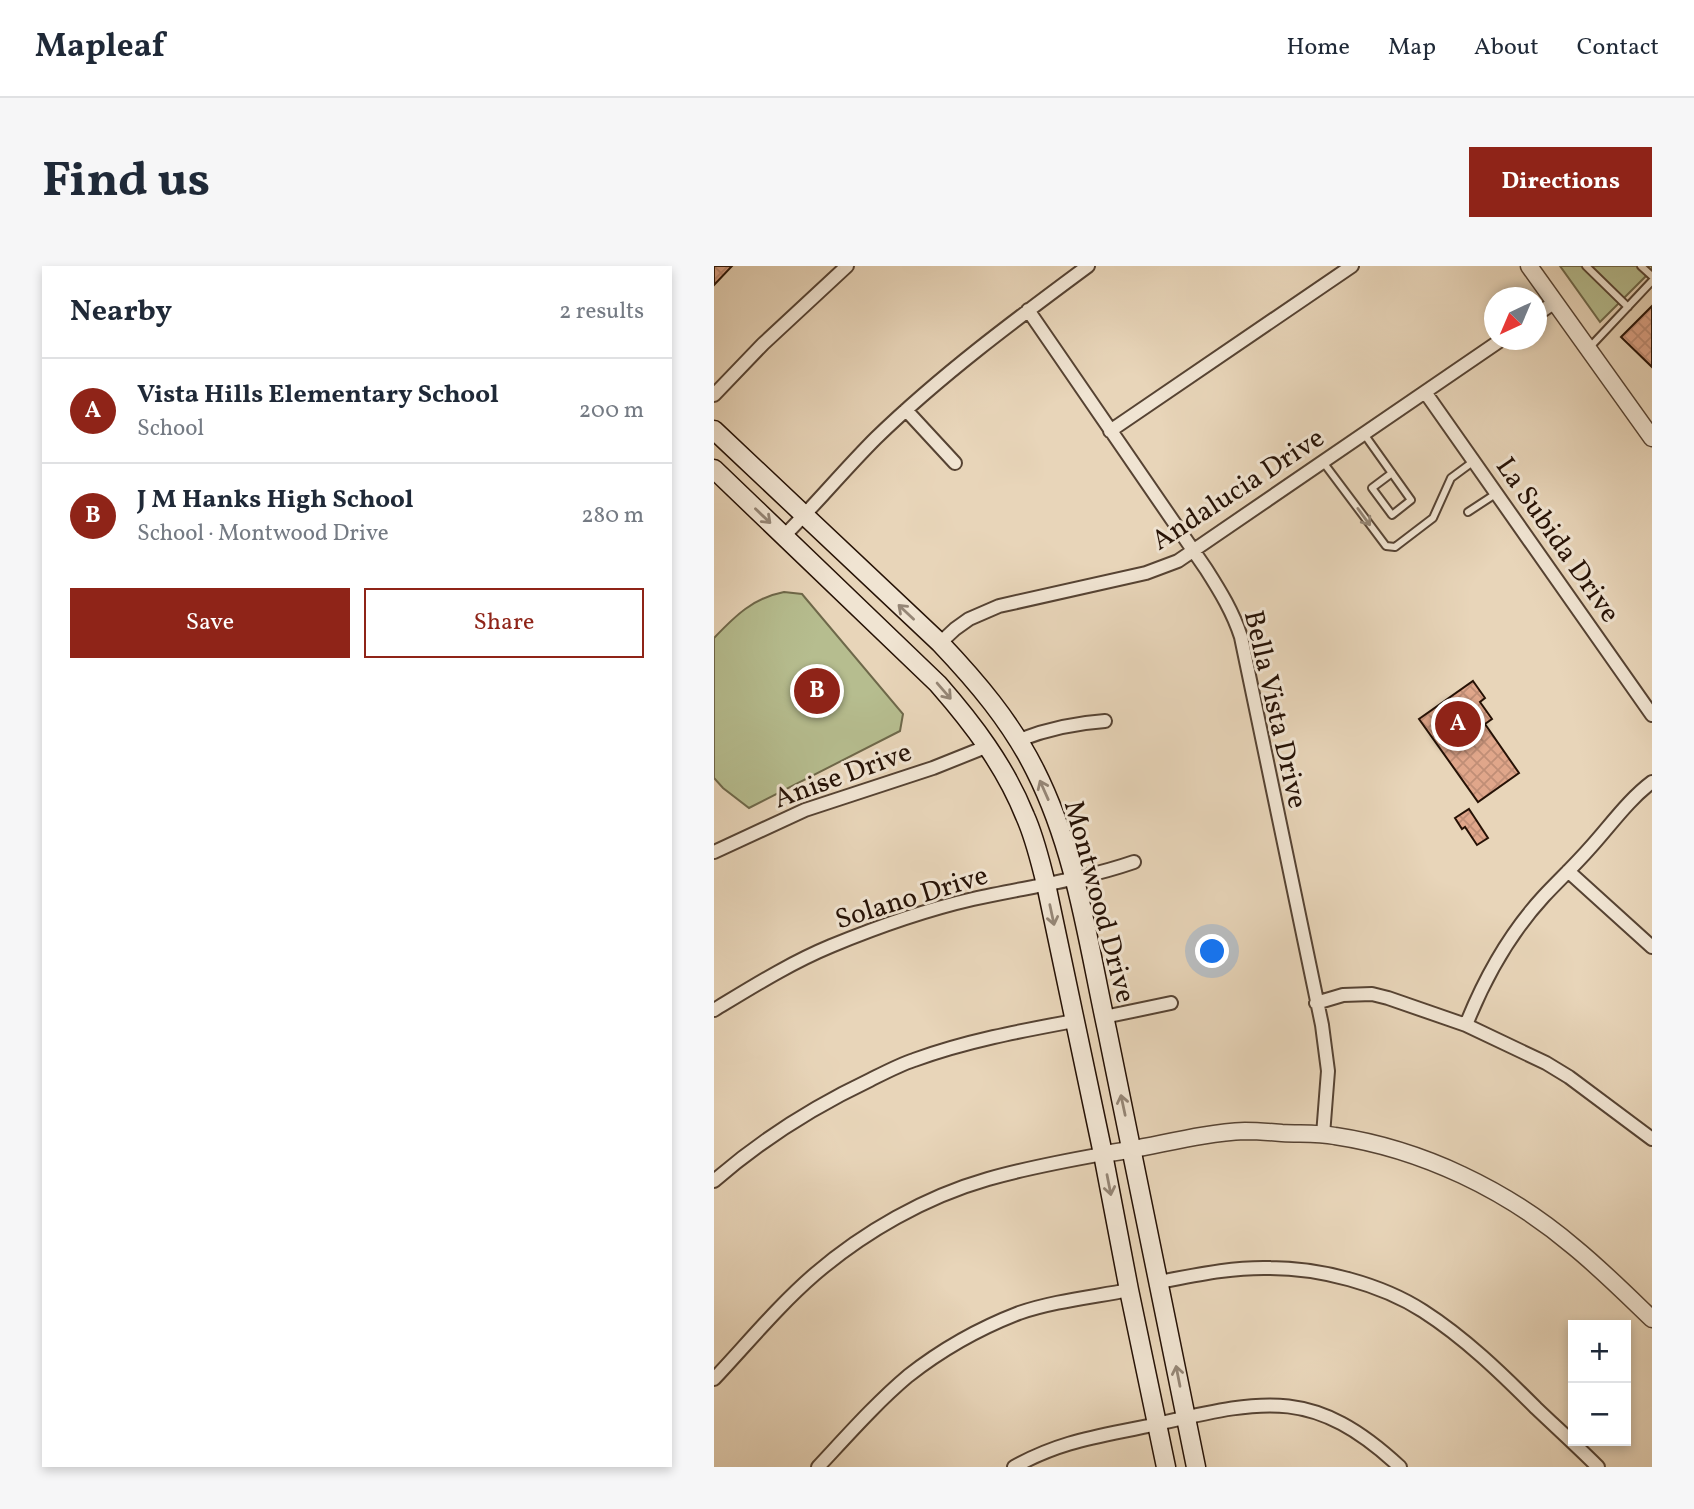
<!DOCTYPE html>
<html lang="en">
<head>
<meta charset="utf-8">
<style>
	body { margin:0; font-family:Vollkorn,serif; background:#f6f6f7; color:#1f2937 }
	.controls { position:absolute; right:21px; bottom:21px; display:grid; overflow:hidden; border-radius:0px; box-shadow:0 4px 10px #0003 }
	.controls button { width:63px; height:63px; display:grid; place-items:center; padding:0; border:0; border-bottom:2px solid #e0e1e3; background:#fff; color:#1f2937; font:35px sans-serif }
	.compass { position:absolute; left:770px; top:21px; width:63px; height:63px; border-radius:50%; background:#fff; box-shadow:0 4px 10px #0003; rotate:224deg }
	.you { position:absolute; left:499px; top:686px; width:24px; height:24px; margin:-18px; border:5px solid #fff; border-radius:50%; background:#1a73e8; box-shadow:0 0 0 10px #1a73e833 }
	.badge { display:grid; place-items:center; width:46px; height:46px; border-radius:50%; background:#8f2418; color:#fff; font-size:23px; font-weight:700 }
	.pin { position:absolute; translate:-50% -50%; border:4px solid #fff; box-shadow:0 2px 7px #0006 }
	.list { margin:0; padding:0; list-style:none }
	h2 { display:flex; justify-content:space-between; align-items:center; height:91px; margin:0; padding:0 28px; font-size:30px }
	h2 small { font-size:23px; font-weight:400; color:#747a83 }
	.list li { display:grid; grid-template-columns:46px 1fr auto; gap:21px; align-items:center; box-sizing:border-box; height:105px; padding:0 28px; border-top:2px solid #e0e1e3 }
	.list b { display:block; font-size:26px; white-space:nowrap }
	.list p { margin:0; font-size:23px; white-space:nowrap; color:#747a83 }
	.list em { font-size:23px; font-style:normal; color:#747a83 }
	.actions { display:flex; gap:14px; padding:21px 28px }
	.actions a { flex:1; padding:16px 0; border:2px solid #8f2418; border-radius:0px; text-align:center; font-size:24px; color:#8f2418 }
	.actions .main { background:#8f2418; color:#fff }
	.map { position:relative; flex:none; width:938px; height:1201px; overflow:hidden; border-radius:0px }
	header { display:flex; align-items:center; gap:42px; box-sizing:border-box; height:98px; padding:0 35px; background:#fff; border-bottom:2px solid #e0e1e3 }
	header strong { font-size:33px }
	nav { display:flex; gap:38px; margin-inline-start:auto; font-size:24px }
	.intro { display:flex; align-items:center; justify-content:space-between; box-sizing:border-box; height:168px; padding:0 42px }
	h1 { margin:0; font-size:49px }
	.button { padding:18px 32px; border-radius:0px; background:#8f2418; color:#fff; font-size:24px; font-weight:700 }
	main { display:flex; gap:42px; padding:0 42px }
	aside { flex:1; background:#fff; border-radius:0px; box-shadow:0 4px 10px #0003 }
	.map>svg:first-child { display:block }
	.green { fill:#b6bd8f; stroke:#6e684a; stroke-width:2 }
	.building { fill:url(#building-cross-hatch); stroke:#261206; stroke-width:2 }
	.lines { fill:none; stroke-linecap:round; stroke-linejoin:round }
	.service-casing { stroke:#564333; stroke-width:10 }
	.minor-casing { stroke:#564333; stroke-width:16 }
	.tertiary-casing { stroke:#564333; stroke-width:19 }
	.secondary-casing { stroke:#261206; stroke-width:21 }
	.service { stroke:#f0e4d2; stroke-width:6 }
	.minor { stroke:#f0e4d2; stroke-width:12 }
	.tertiary { stroke:#f0e4d2; stroke-width:16 }
	.secondary { stroke:#f0e4d2; stroke-width:18 }
	.oneway { stroke:#958676 }
	.labels { text-anchor:middle; stroke-width:6; stroke-linejoin:round; paint-order:stroke }
	.street-label { font-size:28px; fill:#261206; stroke:#f0e4d2 }
</style>
</head>
<body>
<header>
<strong>Mapleaf</strong>
<nav><a>Home</a><a>Map</a><a>About</a><a>Contact</a></nav>
</header>
<div class="intro"><h1>Find us</h1><a class="button">Directions</a></div>
<main>
<aside>
<h2>Nearby<small>2 results</small></h2>
<ul class="list">
<li><span class="badge">A</span><div><b>Vista Hills Elementary School</b><p>School</p></div><em>200 m</em></li>
<li><span class="badge">B</span><div><b>J M Hanks High School</b><p>School · Montwood Drive</p></div><em>280 m</em></li>
</ul>
<div class="actions"><a class="main">Save</a><a>Share</a></div>
</aside>
<div class="map">
<svg width="938" height="1201" viewBox="0 0 938 1201">
	<defs>
		<pattern id="building-cross-hatch" width="8" height="8" patternUnits="userSpaceOnUse" patternTransform="scale(1.75)"><rect width="8" height="8" fill="#e0a68a"/><path d="M0 0l8 8M0 8l8-8" fill="none" stroke="#c08e76"/></pattern>
	</defs>
	<rect width="100%" height="100%" fill="#e8d5b9"/>
	<filter id="stains"><feTurbulence type="fractalNoise" baseFrequency=".00286" numOctaves="4"/><feColorMatrix values="0 0 0 0 .2 0 0 0 0 .09 0 0 0 0 .02 0 0 0 .5 -.17"/></filter>
	<radialGradient id="worn" r=".72"><stop offset=".6" stop-color="#630" stop-opacity="0"/><stop offset="1" stop-color="#630" stop-opacity=".3"/></radialGradient>
	<!-- green -->
	<path class="green" d="M846,0H938V4L886,56Z
		M70,326L88,328L189,448L186,465L35,542L9,522L0,512V372C21,350 39,332 70,326Z"/>
	<!-- building -->
	<path class="building" d="M0,0H18L0,19Z
		M938,40V101L907,71Z
		M759,415L771,432L766,436L778,453L771,458L805,507L764,536L705,453Z
		M755,543L774,572L763,579L751,561L748,563L741,552Z"/>
	<g class="lines">
		<defs>
			<path id="service" d="M872,0L914,41
				M927,0L938,10
				M876,81L938,15
				M650,168L697,234L678,249L658,222L678,207
				M609,196L672,280L681,281L719,252L737,212L760,195
				M754,246L783,227"/>
			<path id="minor" d="M314,44L492,303C506,325 519,346 527,371L608,759L614,805L609,869
				M822,49L841,36
				M711,126L938,449
				M0,129L49,78L133,0
				M192,144L241,197
				M396,165L638,0
				M70,270C102,238 130,204 162,172C227,109 301,54 374,0
				M226,377L241,363L255,353L285,340L432,307L464,295L787,74
				M305,474C333,463 361,457 391,455
				M0,586L91,544L219,502L274,480
				M854,605L938,681
				M602,737L629,729L658,728L674,732L752,759L832,797L855,811L938,873
				M0,744C38,721 76,697 117,680C163,661 211,644 259,633C313,621 368,614 420,596
				M390,751L457,737
				M752,759C771,711 795,668 830,630C845,614 861,599 875,583C896,560 914,534 938,516
				M0,915C47,874 99,841 156,814C170,807 185,799 200,794C252,775 306,765 360,755
				M445,1016C482,1009 518,1001 556,1002C606,1002 667,1018 709,1045C751,1072 787,1107 822,1142C843,1162 864,1181 884,1201
				M0,1113C33,1078 64,1040 101,1008C150,966 211,931 274,913C312,902 350,895 389,888
				M104,1201C133,1170 162,1137 194,1110C227,1084 266,1062 305,1047C340,1035 379,1031 415,1024
				M300,1201C350,1173 390,1170 443,1158C549,1134 599,1120 686,1201"/>
			<path id="tertiary" d="M815,0L938,172
				M389,888C437,882 483,867 531,865C543,865 556,866 568,867C586,868 604,867 621,870C708,883 793,924 860,981C887,1003 913,1029 938,1053"/>
			<path id="secondary" d="M0,164L226,377C263,416 297,456 321,504C362,585 374,677 393,764C424,910 452,1056 482,1201
				M0,203L224,418C259,458 291,500 311,550C321,572 326,595 332,618L389,888L415,1024L452,1201"/>
		</defs>
		<!-- service casing -->
		<use href="#service" class="service-casing"/>
		<!-- minor casing -->
		<use href="#minor" class="minor-casing"/>
		<!-- tertiary casing -->
		<use href="#tertiary" class="tertiary-casing"/>
		<!-- secondary casing -->
		<use href="#secondary" class="secondary-casing"/>
		<!-- service -->
		<use href="#service" class="service"/>
		<!-- minor -->
		<use href="#minor" class="minor"/>
		<!-- tertiary -->
		<use href="#tertiary" class="tertiary"/>
		<!-- secondary -->
		<use href="#secondary" class="secondary"/>
	</g>
	<!-- one-way arrows -->
	<defs><path id="oneway-shaft" d="M-6 0H5M1.5-3L5.5 0L1.5 3" fill="none" stroke-width="1.6" stroke-linecap="round" stroke-linejoin="round" transform="scale(1.75)"/></defs>
	<g class="oneway">
		<use href="#oneway-shaft" transform="translate(49 250) rotate(44)"/>
		<use href="#oneway-shaft" transform="translate(650 251) rotate(54)"/>
		<use href="#oneway-shaft" transform="translate(192 346) rotate(-137)"/>
		<use href="#oneway-shaft" transform="translate(230 425) rotate(49)"/>
		<use href="#oneway-shaft" transform="translate(330 524) rotate(-114)"/>
		<use href="#oneway-shaft" transform="translate(338 649) rotate(78)"/>
		<use href="#oneway-shaft" transform="translate(409 839) rotate(-102)"/>
		<use href="#oneway-shaft" transform="translate(395 919) rotate(79)"/>
		<use href="#oneway-shaft" transform="translate(464 1110) rotate(-101)"/>
	</g>
	<g class="labels">
		<!-- street labels -->
		<g class="street-label">
			<text transform="translate(523 222) rotate(-33)" y="10">Andalucia Drive</text>
			<text transform="translate(845 273) rotate(55)" y="10">La Subida Drive</text>
			<text transform="translate(563 443) rotate(77)" y="10">Bella Vista Drive</text>
			<text transform="translate(128 508) rotate(-20)" y="10">Anise Drive</text>
			<text transform="translate(197 630) rotate(-17)" y="10">Solano Drive</text>
			<text transform="translate(387 635) rotate(75)" y="10">Montwood Drive</text>
		</g>
	</g>
	<rect width="100%" height="100%" filter="url(#stains)"/>
	<rect width="100%" height="100%" fill="url(#worn)"/>
</svg>
<div class="controls">
<button>+</button>
<button>−</button>
</div>
<svg class="compass" viewBox="-18 -18 36 36"><path d="M0-13l5 13h-10z" fill="#e53935"/><path d="M0 13l5-13h-10z" fill="#747a83"/></svg>
<div class="you"></div>
<div class="pin badge" style="left:744px;top:458px">A</div>
<div class="pin badge" style="left:103px;top:425px">B</div>
</div>
</main>
</body>
</html>
